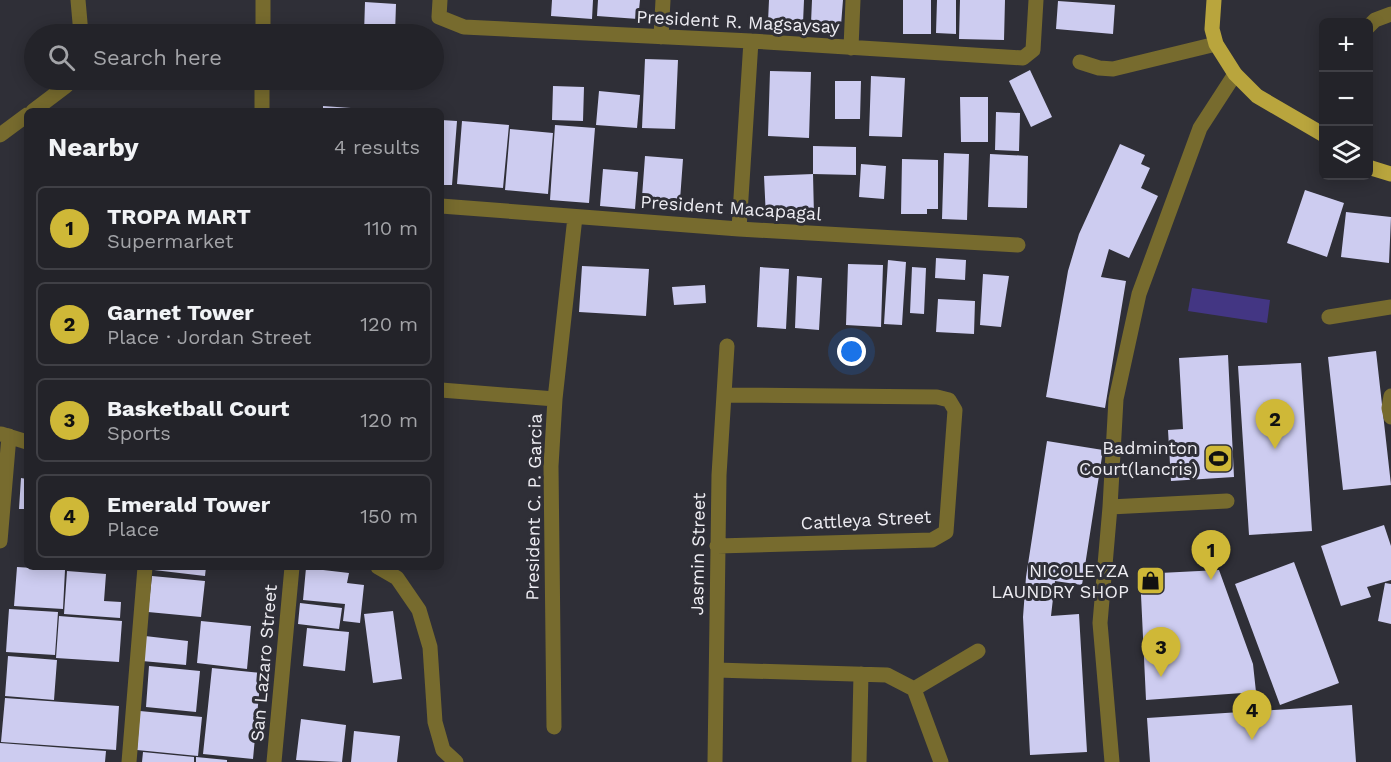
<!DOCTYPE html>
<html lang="en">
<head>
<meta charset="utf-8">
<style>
	body { margin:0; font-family:"Work Sans",sans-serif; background:#2b2b31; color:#f1f3f6 }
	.controls { position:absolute; right:18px; top:18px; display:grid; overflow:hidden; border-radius:9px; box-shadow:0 3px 15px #0003 }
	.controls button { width:54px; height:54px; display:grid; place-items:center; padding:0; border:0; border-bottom:2px solid #404046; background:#232329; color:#f1f3f6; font:30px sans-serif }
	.you { position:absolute; left:852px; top:352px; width:21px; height:21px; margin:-15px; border:4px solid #fff; border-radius:50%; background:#1a73e8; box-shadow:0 0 0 9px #1a73e833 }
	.badge { display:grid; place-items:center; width:39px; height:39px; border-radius:50%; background:#cfb837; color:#111; font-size:20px; font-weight:700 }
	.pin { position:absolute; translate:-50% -50px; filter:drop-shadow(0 2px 3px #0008) }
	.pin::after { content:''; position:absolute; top:32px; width:21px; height:18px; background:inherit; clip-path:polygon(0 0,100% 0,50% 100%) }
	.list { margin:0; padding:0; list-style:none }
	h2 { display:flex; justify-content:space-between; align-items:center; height:78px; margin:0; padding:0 24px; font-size:26px }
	h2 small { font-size:20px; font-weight:400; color:#a3a4a8 }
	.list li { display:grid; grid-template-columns:39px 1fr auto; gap:18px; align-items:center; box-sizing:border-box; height:84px; margin:0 12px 12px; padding:0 12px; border:2px solid #404046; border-radius:9px }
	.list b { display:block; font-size:22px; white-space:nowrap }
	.list p { margin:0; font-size:20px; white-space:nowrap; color:#a3a4a8 }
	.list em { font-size:20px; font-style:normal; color:#a3a4a8 }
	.icon { flex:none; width:33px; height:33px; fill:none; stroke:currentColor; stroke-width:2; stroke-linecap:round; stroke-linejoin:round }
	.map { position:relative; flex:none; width:1391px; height:762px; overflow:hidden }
	.search { position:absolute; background:#232329; box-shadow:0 3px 15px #0003; left:24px; top:24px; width:420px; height:66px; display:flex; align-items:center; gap:15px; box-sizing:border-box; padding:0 21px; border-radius:33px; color:#a3a4a8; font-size:22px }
	.panel { position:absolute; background:#232329; box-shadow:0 3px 15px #0003; left:24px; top:108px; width:420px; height:462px; border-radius:9px }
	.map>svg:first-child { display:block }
	.water { fill:#433683 }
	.building { fill:#cdccf0 }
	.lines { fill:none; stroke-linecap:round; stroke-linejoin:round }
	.minor { stroke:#776b2e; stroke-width:15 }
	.major { stroke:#b9a53d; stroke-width:15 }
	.labels { text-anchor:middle; stroke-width:6; stroke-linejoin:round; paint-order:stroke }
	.street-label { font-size:18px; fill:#eeedf3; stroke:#2f2f37 }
	.poi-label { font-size:18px; fill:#eeedf3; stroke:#2f2f37; text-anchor:end }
</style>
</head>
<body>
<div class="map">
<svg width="1391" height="762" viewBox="0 0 1391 762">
	<rect width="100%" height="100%" fill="#2f2f37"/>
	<!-- water -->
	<path class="water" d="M1192,288L1270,300L1267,323L1188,311Z"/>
	<!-- building -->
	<path class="building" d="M552,0H593L592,19L551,16Z
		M598,0H640L638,19L597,16Z
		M769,0H804L803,23L768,22Z
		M812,0H843L841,25L811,23Z
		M903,0H931V34H903Z
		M937,0H956V34L936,33Z
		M960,0H1005L1004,40L959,39Z
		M1058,1L1115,5L1113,34L1056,29Z
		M365,2L396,4L395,34H364Z
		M645,59L678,60L675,129L642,128Z
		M1030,70L1052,117L1031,127L1009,81Z
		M770,71L811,72L809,138L768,136Z
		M871,76L905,78L902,137L869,136Z
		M835,81H861L860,119H835Z
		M553,86L584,87L583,121L552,120Z
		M599,91L640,95L637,128L596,125Z
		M960,97H988V142H961Z
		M323,106L365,109V111H323Z
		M996,112L1020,113L1019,151L995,150Z
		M441,120L457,121L452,185H441Z
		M462,121L509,125L503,188L457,184Z
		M555,125L595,128L589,203L550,200Z
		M510,129L553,133L548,194L505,190Z
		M1120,144L1145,155L1141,164L1150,168L1141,188L1158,196L1129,258L1109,249L1101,277L1126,281L1105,408L1046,397L1068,271L1079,234Z
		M813,146L856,147V175L813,174Z
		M944,153L969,154L967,220L942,219Z
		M990,154L1028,156L1027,208L988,207Z
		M645,156L683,159L680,200L642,197Z
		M902,159L938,160V209H927V214H901Z
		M861,164L886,166L884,199L859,197Z
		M603,169L638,172L635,209L600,206Z
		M813,174L814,216L766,218L764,176Z
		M1305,190L1344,203L1327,257L1287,243Z
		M1346,212L1391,217L1389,263L1341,257Z
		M936,258L966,260L965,280L935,278Z
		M888,260L906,262L902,325L884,324Z
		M848,264L883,265L881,327L846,325Z
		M582,266L649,269L646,316L579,312Z
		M760,267L789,269L786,329L757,327Z
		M912,267L926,268L924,314L910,313Z
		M983,274L1009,276L1001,327L980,325Z
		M797,276L822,278L819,330L795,328Z
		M705,285L706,303L674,305L672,287Z
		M938,299L975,301L974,334L936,332Z
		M1376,351L1391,485L1343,490L1328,357Z
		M1228,355L1234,477L1171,481L1168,430L1183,429L1179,358Z
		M1301,363L1312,531L1249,535L1238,366Z
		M1047,441L1103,450L1082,585L1055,581L1051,616L1079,614L1087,752L1030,755L1023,617L1026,577Z
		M21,478L27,479V509H19Z
		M1384,525L1391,546V580L1367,587L1371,597L1341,606L1321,546Z
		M1294,562L1339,683L1280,705L1235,584Z
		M17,567L65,570L63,609L14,606Z
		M96,567H114V570L96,569Z
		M154,567H206L205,576L154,570Z
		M306,568L349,573L347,583L364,585L360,623L343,621L345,604L303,600Z
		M1219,570L1253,664L1256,692L1146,700L1140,574Z
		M67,571L106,574L104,601L121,602L120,618L64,614Z
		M152,576L205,581L201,617L148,612Z
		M1385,583L1391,584V624L1378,621Z
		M300,603L342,608L339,629L298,624Z
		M9,609L58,612L55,655L6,652Z
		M393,611L402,679L373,683L364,614Z
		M59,616L122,621L119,662L56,658Z
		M201,621L251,626L247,669L197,663Z
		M307,628L349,632L345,671L303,666Z
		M145,636L188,641L186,665L142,661Z
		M8,656L57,660L54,700L5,696Z
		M149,666L200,671L196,712L146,707Z
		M212,668L261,673L253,759L203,754Z
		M5,698L119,706L116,750L1,742Z
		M1352,705L1356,762H1150L1147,718Z
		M140,711L202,717L198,756L137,750Z
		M301,719L346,725L342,762L296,760Z
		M354,731L400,736L397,762H351Z
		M0,743L106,751L105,762H0Z
		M143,752L194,757V762H142Z
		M196,757L227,760V762H196Z"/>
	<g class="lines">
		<!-- minor -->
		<path class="minor" d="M78,0L81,34
			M440,0L439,17L464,27L751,41L1023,58L1033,50L1036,0
			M1368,27L1375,20L1391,14
			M263,34V0
			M661,37L663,0
			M851,48L853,0
			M1080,62L1099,68L1113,69L1216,44
			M33,111L66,86L72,80
			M262,111V80
			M0,135L27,115
			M441,206L739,229L1018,245
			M739,229L751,41
			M1329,317L1391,307
			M441,390L555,399
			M1391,396L1389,408L1391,417
			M1,434L27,442
			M1110,507L1227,501
			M0,541L9,436
			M717,546L932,540L946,532L955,410L949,400L937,397L726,395
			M378,567L397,578L419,610L430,647L435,722L443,750L456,762
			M717,670L887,675L914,689L941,762
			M914,689L978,651
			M554,727L551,466L555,399L575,217
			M129,762L145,567
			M274,762L292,567
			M715,762L719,475L727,346
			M859,762L861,674
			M1112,762L1100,623L1110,507L1116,399L1139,294L1200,128L1235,74"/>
		<!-- major -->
		<path class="major" d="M1214,0L1212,29L1216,44L1235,74L1257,96L1324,135
			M1368,167L1391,174"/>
	</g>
	<!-- icons -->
	<defs>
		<symbol id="stadium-square" viewBox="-11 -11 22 22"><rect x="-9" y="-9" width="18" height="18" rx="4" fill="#cfb837" stroke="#2f2f37"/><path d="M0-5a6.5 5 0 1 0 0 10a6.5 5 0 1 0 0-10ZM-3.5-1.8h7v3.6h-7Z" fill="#111"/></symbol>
		<symbol id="shop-square" viewBox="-11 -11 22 22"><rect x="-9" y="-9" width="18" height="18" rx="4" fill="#cfb837" stroke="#2f2f37"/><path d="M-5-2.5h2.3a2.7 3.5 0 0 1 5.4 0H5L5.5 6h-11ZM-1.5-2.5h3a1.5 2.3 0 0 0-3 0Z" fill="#111"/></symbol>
	</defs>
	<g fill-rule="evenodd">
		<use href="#stadium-square" x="1202" y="442" width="33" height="33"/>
		<use href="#shop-square" x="1134" y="564" width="33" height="33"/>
	</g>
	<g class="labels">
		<!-- street labels -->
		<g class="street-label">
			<text transform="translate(738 22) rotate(3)" y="6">President R. Magsaysay</text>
			<text transform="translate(731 208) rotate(4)" y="6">President Macapagal</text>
			<text transform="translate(534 507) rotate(-89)" y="6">President C. P. Garcia</text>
			<text transform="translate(866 520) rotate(-3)" y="6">Cattleya Street</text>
			<text transform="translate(698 554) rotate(-89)" y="6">Jasmin Street</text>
			<text transform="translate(264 663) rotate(-85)" y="6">San Lazaro Street</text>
		</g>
		<!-- poi labels -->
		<g class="poi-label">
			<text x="1198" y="454">Badminton<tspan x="1198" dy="21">Court(lancris)</tspan></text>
			<text x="1129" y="577">NICOLEYZA<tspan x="1129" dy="21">LAUNDRY SHOP</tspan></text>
		</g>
	</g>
</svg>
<div class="controls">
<button>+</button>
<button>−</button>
<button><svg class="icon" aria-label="layers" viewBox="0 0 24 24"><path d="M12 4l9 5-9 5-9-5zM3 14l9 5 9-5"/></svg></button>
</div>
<div class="you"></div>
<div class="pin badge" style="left:1211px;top:580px">1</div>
<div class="pin badge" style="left:1275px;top:449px">2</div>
<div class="pin badge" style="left:1161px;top:677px">3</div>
<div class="pin badge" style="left:1252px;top:740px">4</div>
<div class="search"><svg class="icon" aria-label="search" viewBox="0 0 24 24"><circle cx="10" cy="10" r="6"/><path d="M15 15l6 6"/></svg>Search here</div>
<section class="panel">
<h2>Nearby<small>4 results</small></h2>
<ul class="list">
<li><span class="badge">1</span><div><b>TROPA MART</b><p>Supermarket</p></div><em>110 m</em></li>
<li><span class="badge">2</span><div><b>Garnet Tower</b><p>Place · Jordan Street</p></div><em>120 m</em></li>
<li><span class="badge">3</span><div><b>Basketball Court</b><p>Sports</p></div><em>120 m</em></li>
<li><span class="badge">4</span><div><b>Emerald Tower</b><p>Place</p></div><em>150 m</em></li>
</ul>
</section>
</div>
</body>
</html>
